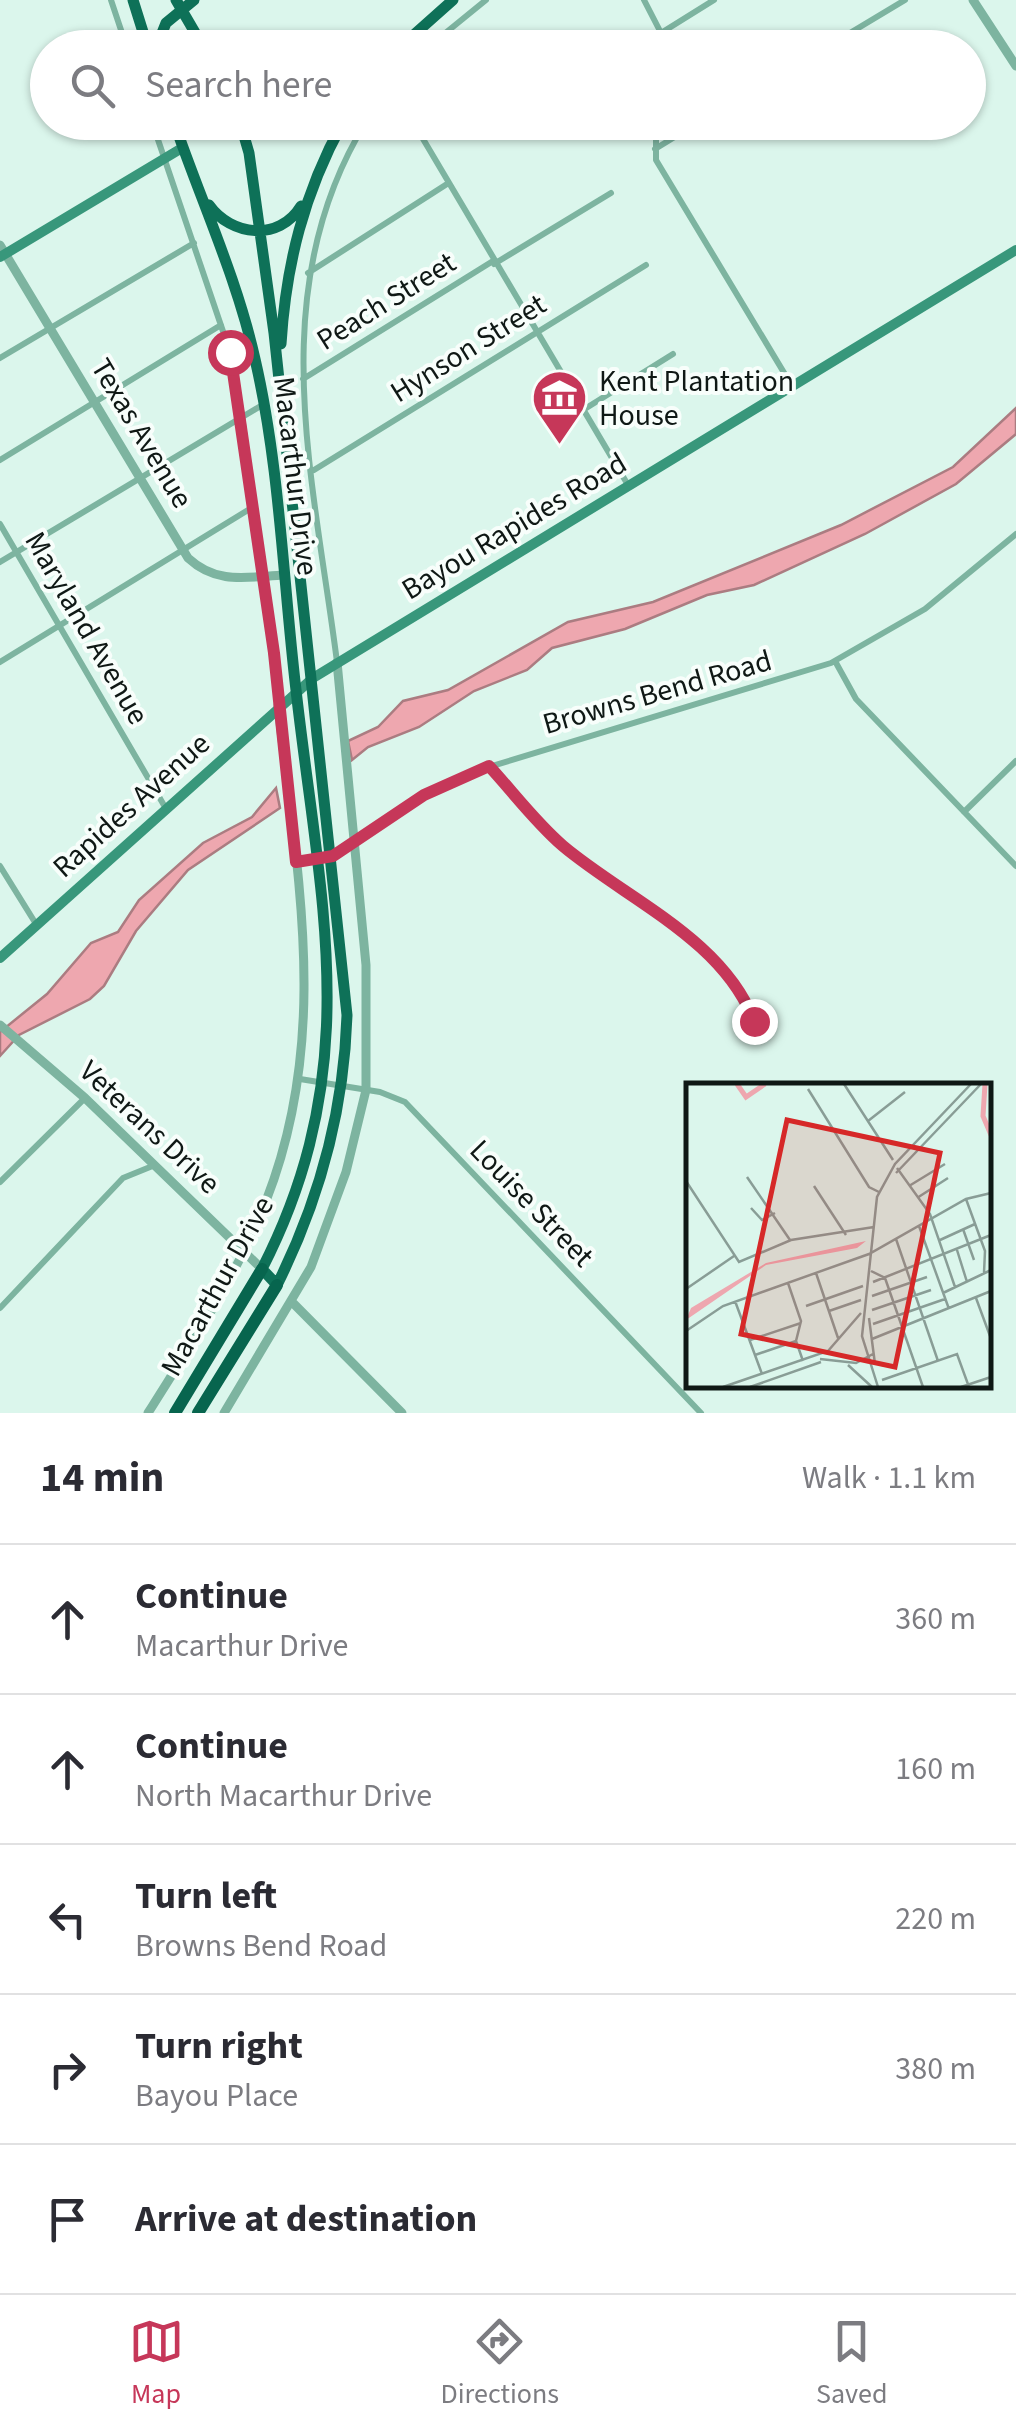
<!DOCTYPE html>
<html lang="en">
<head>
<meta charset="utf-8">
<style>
	body { margin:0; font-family:"Source Sans 3",sans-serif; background:#f7f7f7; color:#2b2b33 }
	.stop { position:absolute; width:30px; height:30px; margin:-22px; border:8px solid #c63759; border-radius:50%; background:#fff }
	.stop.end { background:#c63759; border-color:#fff; box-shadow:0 2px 10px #0008 }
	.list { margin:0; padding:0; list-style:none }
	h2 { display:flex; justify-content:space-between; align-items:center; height:130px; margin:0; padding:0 40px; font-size:42px }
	h2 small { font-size:32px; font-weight:400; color:#7c7c81 }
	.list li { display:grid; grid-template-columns:65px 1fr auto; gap:30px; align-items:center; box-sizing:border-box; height:150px; padding:0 40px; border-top:2px solid #e1e1e2 }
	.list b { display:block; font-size:38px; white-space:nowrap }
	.list p { margin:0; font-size:32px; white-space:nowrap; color:#7c7c81 }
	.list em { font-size:32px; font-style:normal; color:#7c7c81 }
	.icon { flex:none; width:55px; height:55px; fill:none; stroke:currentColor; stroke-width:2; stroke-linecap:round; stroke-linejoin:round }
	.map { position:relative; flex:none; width:1016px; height:1413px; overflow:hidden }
	.search { position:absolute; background:#fff; box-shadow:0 2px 8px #0004; left:30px; right:30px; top:30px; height:110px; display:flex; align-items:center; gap:25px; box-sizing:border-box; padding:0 35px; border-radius:55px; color:#7c7c81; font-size:38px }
	.sheet { height:880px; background:#fff }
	nav { display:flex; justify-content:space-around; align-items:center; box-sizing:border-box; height:140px; border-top:2px solid #e1e1e2; background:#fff; font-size:28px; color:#7c7c81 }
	nav a { display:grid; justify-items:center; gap:5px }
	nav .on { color:#c63759 }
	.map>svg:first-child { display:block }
	.water { fill:#eea7af; stroke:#ab7c81; stroke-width:2.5 }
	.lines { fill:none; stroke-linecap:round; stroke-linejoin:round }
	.minor { stroke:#7db4a0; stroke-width:6 }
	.tertiary { stroke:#7db4a0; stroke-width:9 }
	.secondary { stroke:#38977b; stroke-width:10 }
	.trunk { stroke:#0e7158; stroke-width:11 }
	.motorway { stroke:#07654e; stroke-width:12 }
	.route { stroke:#c63759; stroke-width:12 }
	.labels { text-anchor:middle; stroke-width:8; stroke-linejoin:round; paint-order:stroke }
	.street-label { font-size:30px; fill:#0f1815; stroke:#f8fefb }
	.poi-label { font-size:30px; fill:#0f1815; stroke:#f8fefb; text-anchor:start }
	.inset-river { fill:none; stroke:#eea7af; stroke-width:5 }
	.inset-road { fill:none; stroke:#899d96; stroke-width:2.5 }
	.view { fill:#d62828; fill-opacity:0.15; stroke:#d62828; stroke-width:5 }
	.inset-edge { fill:none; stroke:#0f1815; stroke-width:5 }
</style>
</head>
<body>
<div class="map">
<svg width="1016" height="1413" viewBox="0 0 1016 1413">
	<rect width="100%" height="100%" fill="#dbf6ec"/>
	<!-- water -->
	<path class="water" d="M1016,408V434L956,484L865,534L754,585L707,595L625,629L552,648L527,670L474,691L419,727L368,747L352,760L348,741L378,727L403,701L448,690L568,622L653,602L841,525L953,467Z
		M276,788L280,808L188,870L136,931L104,986L90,999L19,1035L0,1056V1032L47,994L91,943L118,932L139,900L203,843L252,817Z"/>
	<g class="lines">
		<!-- minor -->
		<path class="minor" d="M111,0L127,48
			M644,0L661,33L663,48
			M661,33L714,0
			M427,48L486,0
			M825,48L905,0
			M152,122L230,352L242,415L278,705
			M413,122L628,485
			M656,122V160L792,386
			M655,149L699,122
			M494,264L611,193
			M308,273L447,184
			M0,358L194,243
			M303,379L493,261
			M583,410L673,354
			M0,460L221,325
			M314,470L646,265
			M0,524L165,807
			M0,562L264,404
			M835,661L856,699L1016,866
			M0,662L253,507
			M337,662C314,480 262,290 366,122
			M489,766C513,792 535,823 562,845C616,891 751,958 755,1034
			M964,812L1016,761
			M296,862C345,857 373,827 413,802C430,790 450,782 469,773L831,663L925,609L1016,534
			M0,866L36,924
			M300,1079L380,1092L405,1102L701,1413
			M0,1182L85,1098
			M0,1308L123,1178L155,1165"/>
		<!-- tertiary -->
		<path class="tertiary" d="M973,0L1016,66
			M0,245L188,558C217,585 247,577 284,575
			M0,1025L85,1098L262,1269
			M293,1303L402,1413
			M148,1413C191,1344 237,1276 266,1201C331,1035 297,875 278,705
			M224,1413L311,1267L346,1172L366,1090V965L337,662"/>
		<!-- secondary -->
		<path class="secondary" d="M0,257L182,148
			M0,958L313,678L1016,250"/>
		<!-- trunk -->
		<path class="trunk" d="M133,0L148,48
			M176,0L204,48
			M156,48L166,23L194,0
			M399,48L453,0
			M174,122C201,201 237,278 255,359C280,467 283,581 296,690C320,903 366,1066 262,1269L277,1285C320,1199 344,1111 347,1015L274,333L249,153L240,122
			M209,205C231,236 279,242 301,206
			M281,344C286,264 304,193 343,122"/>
		<!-- motorway -->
		<path class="motorway" d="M175,1413L262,1269
			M198,1413L277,1285"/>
	</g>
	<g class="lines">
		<!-- route -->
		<path class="route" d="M230,352L274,653L296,862L333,856L424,795L489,766C513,792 536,823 563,846C626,899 723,939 754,1021"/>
	</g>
	<!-- icons -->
	<defs>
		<symbol id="museum-pin" viewBox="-11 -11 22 30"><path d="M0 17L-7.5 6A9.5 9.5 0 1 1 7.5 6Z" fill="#c63759" stroke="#f8fefb"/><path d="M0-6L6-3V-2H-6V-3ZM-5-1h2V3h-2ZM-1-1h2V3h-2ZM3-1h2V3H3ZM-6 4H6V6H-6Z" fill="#fff"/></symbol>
	</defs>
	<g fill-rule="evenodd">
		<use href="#museum-pin" x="528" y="366" width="63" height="86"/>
	</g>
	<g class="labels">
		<!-- street labels -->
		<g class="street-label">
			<text transform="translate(386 301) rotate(-32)" y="10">Peach Street</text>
			<text transform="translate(468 348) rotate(-32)" y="10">Hynson Street</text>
			<text transform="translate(142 433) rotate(59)" y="10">Texas Avenue</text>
			<text transform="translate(296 476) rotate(83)" y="10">Macarthur Drive</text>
			<text transform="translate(514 526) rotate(-31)" y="10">Bayou Rapides Road</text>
			<text transform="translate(87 628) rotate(60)" y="10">Maryland Avenue</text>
			<text transform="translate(657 692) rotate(-16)" y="10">Browns Bend Road</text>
			<text transform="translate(131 805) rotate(-42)" y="10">Rapides Avenue</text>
			<text transform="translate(150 1127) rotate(43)" y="10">Veterans Drive</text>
			<text transform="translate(532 1203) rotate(46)" y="10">Louise Street</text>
			<text transform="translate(217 1286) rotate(-61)" y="10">Macarthur Drive</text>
		</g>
		<!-- poi labels -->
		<g class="poi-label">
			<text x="599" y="391">Kent Plantation<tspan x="599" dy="34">House</tspan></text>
		</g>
	</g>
	<!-- overview -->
	<g transform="translate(686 1083)">
		<rect width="305" height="305" fill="#dbf6ec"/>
		<path d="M180,158L171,165L80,182L0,237L5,225L80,180Z" fill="#eea7af"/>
		<path class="inset-river" d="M51,1L60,14L79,1M299,1L297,33L305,52"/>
		<path class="inset-road" d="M158,1L207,77M122,6L183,104L193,109M182,38L219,9M211,85L244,131L269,204M210,90L295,1M61,94L104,157M0,98L53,179L105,157L188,144M128,103L160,152M223,103L259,81M231,115L262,95M280,116L299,168L298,190M65,125L76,137L89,130M233,143L263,226M277,146L288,177M210,156L252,278M254,157L289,141M271,167L281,199M185,188L199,195L237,304M130,190L152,255M187,199L305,152M102,200L115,238L110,258L117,278M0,206L48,173M257,210L305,187M186,213L241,194M290,215L304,253M49,218L76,291M120,223L177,203M186,227L245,207M143,228L175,217M183,235L189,281M187,241L259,216M0,248L37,223L183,171L280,116L305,110M186,256L305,208M64,257L115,240M69,272L110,258M134,276L170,280L187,271M162,282L186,304M196,297L271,271L283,304M37,304L142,268L175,230M64,304L135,279M192,304L176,253L191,114L209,81L285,1M275,304L305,294"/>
		<path class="view" d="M101,37L254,70L209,284L55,251Z"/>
		<rect width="305" height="305" class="inset-edge"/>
	</g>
</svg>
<div class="stop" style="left:230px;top:352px"></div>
<div class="stop end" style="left:754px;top:1021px"></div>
<div class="search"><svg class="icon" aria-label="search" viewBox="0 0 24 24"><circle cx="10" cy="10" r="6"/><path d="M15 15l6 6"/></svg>Search here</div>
</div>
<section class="sheet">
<h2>14 min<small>Walk · 1.1 km</small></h2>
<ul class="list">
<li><svg class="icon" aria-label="ahead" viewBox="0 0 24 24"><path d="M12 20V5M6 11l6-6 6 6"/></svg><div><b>Continue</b><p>Macarthur Drive</p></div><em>360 m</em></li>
<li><svg class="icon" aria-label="ahead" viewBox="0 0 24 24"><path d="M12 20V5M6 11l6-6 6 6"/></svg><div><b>Continue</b><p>North Macarthur Drive</p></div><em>160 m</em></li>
<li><svg class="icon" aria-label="left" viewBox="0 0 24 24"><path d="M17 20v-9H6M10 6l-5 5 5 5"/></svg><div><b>Turn left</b><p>Browns Bend Road</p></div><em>220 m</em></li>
<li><svg class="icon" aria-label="right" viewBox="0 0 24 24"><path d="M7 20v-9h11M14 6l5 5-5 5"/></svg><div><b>Turn right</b><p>Bayou Place</p></div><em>380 m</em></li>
<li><svg class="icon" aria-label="arrive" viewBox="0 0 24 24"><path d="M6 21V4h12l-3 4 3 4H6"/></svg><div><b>Arrive at destination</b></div></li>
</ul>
</section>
<nav>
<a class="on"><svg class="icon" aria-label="map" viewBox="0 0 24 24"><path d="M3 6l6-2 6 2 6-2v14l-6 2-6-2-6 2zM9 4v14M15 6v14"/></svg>Map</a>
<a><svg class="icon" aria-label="directions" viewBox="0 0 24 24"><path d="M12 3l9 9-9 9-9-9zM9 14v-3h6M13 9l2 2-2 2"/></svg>Directions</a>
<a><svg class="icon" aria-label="saved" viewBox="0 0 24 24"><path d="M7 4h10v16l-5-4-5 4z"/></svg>Saved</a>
</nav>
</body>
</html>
